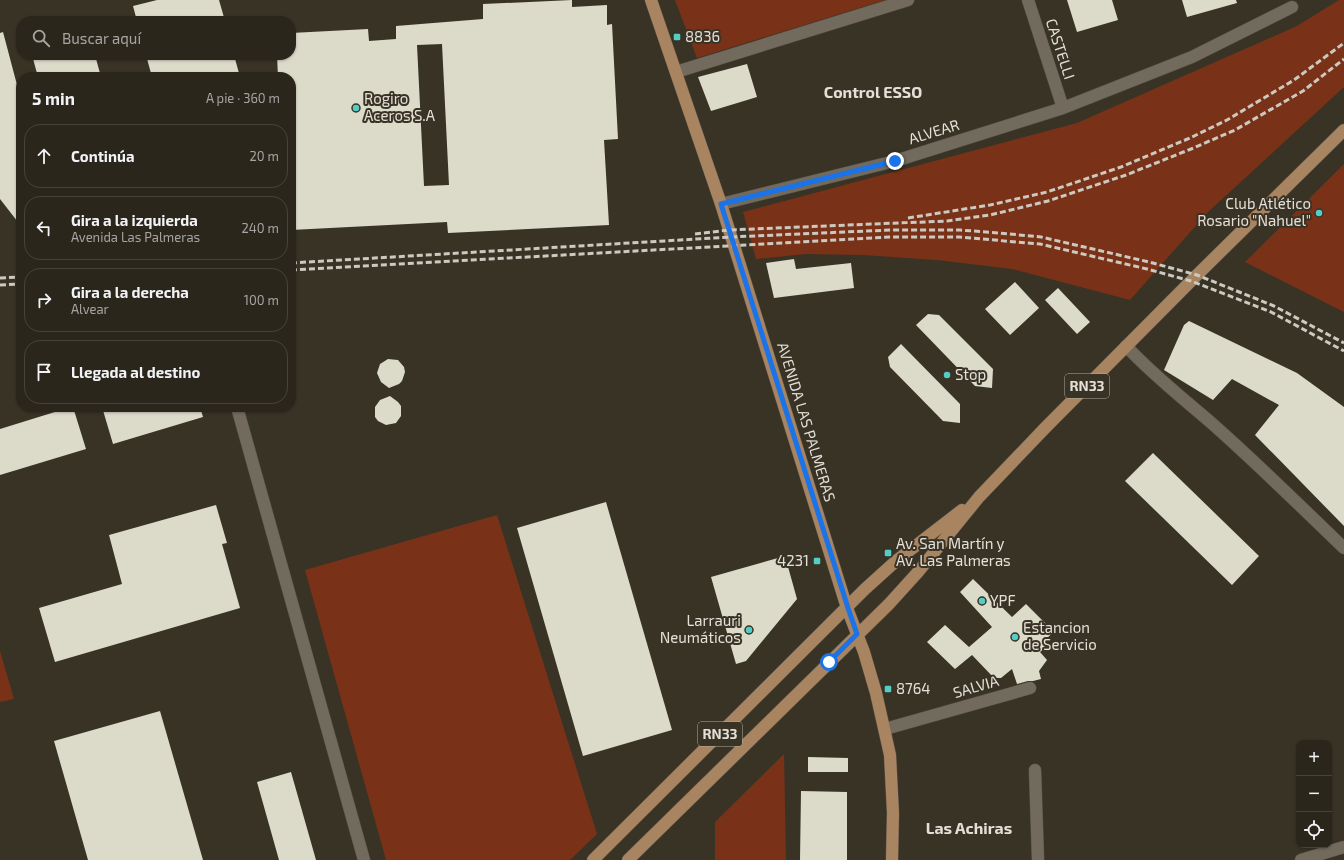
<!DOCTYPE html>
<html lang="es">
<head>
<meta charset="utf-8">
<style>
	body { margin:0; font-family:"Exo 2",sans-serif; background:#373229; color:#f1f3f6 }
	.controls { position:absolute; right:12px; bottom:12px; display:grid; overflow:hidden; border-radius:8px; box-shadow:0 1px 3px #0004 }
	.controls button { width:36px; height:36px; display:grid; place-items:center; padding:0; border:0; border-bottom:1px solid #47433b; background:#2b261c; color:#f1f3f6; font:20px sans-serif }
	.stop { position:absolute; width:12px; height:12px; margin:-9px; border:3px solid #1a73e8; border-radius:50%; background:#fff }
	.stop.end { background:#1a73e8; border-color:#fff; box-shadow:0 1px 4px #0008 }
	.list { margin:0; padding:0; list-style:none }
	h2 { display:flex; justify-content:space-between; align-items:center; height:52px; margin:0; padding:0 16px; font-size:17px }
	h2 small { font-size:13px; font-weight:400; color:#a6a5a3 }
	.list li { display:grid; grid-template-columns:26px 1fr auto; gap:12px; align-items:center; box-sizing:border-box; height:64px; margin:0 8px 8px; padding:0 8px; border:1px solid #47433b; border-radius:16px }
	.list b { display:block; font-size:15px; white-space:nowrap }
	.list p { margin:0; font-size:13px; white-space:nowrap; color:#a6a5a3 }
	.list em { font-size:13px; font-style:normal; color:#a6a5a3 }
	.icon { flex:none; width:22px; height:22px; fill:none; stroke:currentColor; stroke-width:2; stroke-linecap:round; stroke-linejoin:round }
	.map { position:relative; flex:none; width:1344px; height:860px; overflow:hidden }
	.search { position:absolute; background:#2b261c; box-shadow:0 1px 3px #0004; left:16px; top:16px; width:280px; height:44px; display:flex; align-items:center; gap:10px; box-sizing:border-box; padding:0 14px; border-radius:16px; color:#a6a5a3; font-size:15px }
	.panel { position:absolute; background:#2b261c; box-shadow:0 1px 3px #0004; left:16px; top:72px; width:280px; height:340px; border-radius:16px }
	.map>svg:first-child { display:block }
	.green { fill:#793218 }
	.building { fill:#dcdbca; fill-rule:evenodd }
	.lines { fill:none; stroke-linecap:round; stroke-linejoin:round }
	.minor-casing { stroke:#575147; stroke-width:13 }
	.major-casing { stroke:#575147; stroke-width:13 }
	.minor { stroke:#726a5c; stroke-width:12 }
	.major { stroke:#a98461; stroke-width:12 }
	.rail { stroke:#cdc9c0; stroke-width:3; stroke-dasharray:6 3; stroke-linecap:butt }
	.route { stroke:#1a73e8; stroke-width:5 }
	.poi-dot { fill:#54cdc7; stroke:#393326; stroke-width:1.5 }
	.labels { text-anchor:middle; stroke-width:4; stroke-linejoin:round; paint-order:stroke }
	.shield { fill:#393326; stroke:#b1aca3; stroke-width:1 }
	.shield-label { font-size:14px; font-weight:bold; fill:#e4e0d8 }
	.poi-label { font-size:15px; fill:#e4e0d8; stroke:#393326; text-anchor:start }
	.street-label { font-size:15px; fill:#e4e0d8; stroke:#393326 }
	.neighbourhood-label { font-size:16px; font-weight:bold; fill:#e4e0d8; stroke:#393326 }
</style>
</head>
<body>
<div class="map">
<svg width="1344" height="860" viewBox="0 0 1344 860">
	<rect width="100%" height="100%" fill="#393326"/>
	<!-- green -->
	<path class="green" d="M675,0H885L697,58Z
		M1339,0H1344V87L1208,212L1130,300L1012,269L937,260L863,255L806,254L756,259L743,212L1077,123L1297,26Z
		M1344,164V312L1245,262Z
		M497,515L597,834L570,860H386L305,570Z
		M0,651L14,699L0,702Z
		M784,754L786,860H715V822Z"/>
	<!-- building -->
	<path class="building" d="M157,0H219L225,21H137L133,6Z
		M572,0V7L607,5V25L612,24L618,139L604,140L609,225L448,233L447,222L291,230V77H278L277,55H291V33L368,29L369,41L396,39V26L483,19V4ZM442,44L449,185L424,186L417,45Z
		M1067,0H1112L1118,20L1077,32Z
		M1182,0H1236L1237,3L1187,17Z
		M3,32L21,100V226L0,199V33Z
		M32,55H95L101,77H38Z
		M146,55H234L240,77H152Z
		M747,64L757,97L711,111L698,77Z
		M794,259L796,269L851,263L854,288L774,298L766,263Z
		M1015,282L1039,308L1010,335L985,309Z
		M1058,288L1090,322L1077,334L1045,300Z
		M928,314L939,315L993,369L992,388L975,386L916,325Z
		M1189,321L1297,373L1344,407V526L1255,435L1279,405L1232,379L1213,400L1164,370L1184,325Z
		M901,344L960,404V423L943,421L890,367L888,357Z
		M388,359L398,360L404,367L405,372L402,381L399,384L389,388L381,382L377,373L380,364Z
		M390,396L398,402L401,406V416L396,423L386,425L378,421L375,417V407L380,400Z
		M71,407H73L86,449L0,475V429Z
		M102,407H200L203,417L113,444Z
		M1153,453L1259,556L1232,585L1125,481Z
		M606,502L672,730L583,756L517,528Z
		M216,505L227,543L222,544L240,608L55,662L39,608L122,584L109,535Z
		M785,556L797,599L746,661L736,664L711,577Z
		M973,579L1012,617L1026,604L1054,632L1042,642L1046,647L1040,652L1047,660L1039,671L1041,679L1033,681H1028L1017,684L1012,669L1001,678H994L972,655L955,669L927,642L945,625L969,647L992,627L960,592Z
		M160,711L203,860H88L54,741Z
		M808,757L848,758V772H808Z
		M291,772L316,860H279L257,782Z
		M801,791L847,792V860H800Z"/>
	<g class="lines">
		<defs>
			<path id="minor" d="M1028,0L1063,108
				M676,72L908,0
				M721,204L895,161L1063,108L1192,57L1292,7
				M1126,346C1151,373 1180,396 1208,420C1255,461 1299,505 1344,548
				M237,407L364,860
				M885,729L1030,688
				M1035,770L1038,860
				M1301,860L1344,847"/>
			<path id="major" d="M651,0L721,204L847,608L864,652L876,693L890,755L893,813L892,860
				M593,860L865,589L896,561L962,510
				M628,860L889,604L918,572L979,497L1045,428L1197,275L1344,130"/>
		</defs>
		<!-- minor casing -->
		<use href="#minor" class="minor-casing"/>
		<!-- major casing -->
		<use href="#major" class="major-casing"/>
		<!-- minor -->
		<use href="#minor" class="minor"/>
		<!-- major -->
		<use href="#major" class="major"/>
		<!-- rail -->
		<path class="rail" d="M908,218L990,205L1047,192L1121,167L1190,138L1227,120L1294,80L1344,43
			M695,234L729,230L947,221L990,215L1048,201L1126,175L1191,149L1235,130L1303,91L1344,59
			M291,263L731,237L890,230H960L999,233L1041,237L1149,262L1197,275L1274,306L1344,343
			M291,270L890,237H959L1040,244L1147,269L1191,281L1271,312L1344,351
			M0,278L21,277
			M0,285L21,284"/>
	</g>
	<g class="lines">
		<!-- route -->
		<path class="route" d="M829,662L857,634L848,608L721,204L895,161"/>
	</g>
	<!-- markers -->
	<g class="poi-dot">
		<rect x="673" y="33" width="8" height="8" rx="2"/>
		<circle cx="356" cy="108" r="4"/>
		<circle cx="1319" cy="213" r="4"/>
		<circle cx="947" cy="375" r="4"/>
		<rect x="884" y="549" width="8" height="8" rx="2"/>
		<rect x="813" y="557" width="8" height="8" rx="2"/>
		<circle cx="982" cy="601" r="4"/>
		<circle cx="749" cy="630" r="4"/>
		<circle cx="1015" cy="637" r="4"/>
		<rect x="884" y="685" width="8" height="8" rx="2"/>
	</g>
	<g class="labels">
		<!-- shield labels -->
		<g class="shield">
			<rect x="1065" y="374" width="44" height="24" rx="3"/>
			<rect x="698" y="722" width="44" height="24" rx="3"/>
		</g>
		<g class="shield-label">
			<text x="1087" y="391">RN33</text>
			<text x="720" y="739">RN33</text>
		</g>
		<!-- poi labels -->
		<g class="poi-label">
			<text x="685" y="42">8836</text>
			<text x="364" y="104">Rogiro<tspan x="364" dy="17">Aceros S.A</tspan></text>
			<text x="1311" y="209" text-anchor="end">Club Atlético<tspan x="1311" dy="17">Rosario "Nahuel"</tspan></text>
			<text x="955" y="380">Stop</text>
			<text x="896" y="549">Av. San Martín y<tspan x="896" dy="17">Av. Las Palmeras</tspan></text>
			<text x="809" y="566" text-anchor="end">4231</text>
			<text x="990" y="606">YPF</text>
			<text x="741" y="626" text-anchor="end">Larrauri<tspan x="741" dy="17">Neumáticos</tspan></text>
			<text x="1023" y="633">Estancion<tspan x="1023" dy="17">de Servicio</tspan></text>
			<text x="896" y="694">8764</text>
		</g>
		<!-- street labels -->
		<g class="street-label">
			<text transform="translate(1060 49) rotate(72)" y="5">CASTELLI</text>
			<text transform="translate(934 132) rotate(-17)" y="5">ALVEAR</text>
			<text transform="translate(806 422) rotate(73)" y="5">AVENIDA LAS PALMERAS</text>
			<text transform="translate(976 687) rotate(-16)" y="5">SALVIA</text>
		</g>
		<!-- neighbourhood labels -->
		<g class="neighbourhood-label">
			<text x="873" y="98">Control ESSO</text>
			<text x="969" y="834">Las Achiras</text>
		</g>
	</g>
</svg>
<div class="controls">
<button>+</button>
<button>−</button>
<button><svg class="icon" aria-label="locate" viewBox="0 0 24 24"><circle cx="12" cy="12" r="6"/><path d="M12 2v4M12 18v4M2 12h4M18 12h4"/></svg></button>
</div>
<div class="stop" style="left:829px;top:662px"></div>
<div class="stop end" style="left:895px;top:161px"></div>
<div class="search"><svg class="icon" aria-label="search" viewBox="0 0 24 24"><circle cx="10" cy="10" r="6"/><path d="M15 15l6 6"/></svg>Buscar aquí</div>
<section class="panel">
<h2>5 min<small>A pie · 360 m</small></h2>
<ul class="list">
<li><svg class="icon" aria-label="ahead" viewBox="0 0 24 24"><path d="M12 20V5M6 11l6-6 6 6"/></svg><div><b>Continúa</b></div><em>20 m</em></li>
<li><svg class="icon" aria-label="left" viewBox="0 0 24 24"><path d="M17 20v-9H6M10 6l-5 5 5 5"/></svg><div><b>Gira a la izquierda</b><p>Avenida Las Palmeras</p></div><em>240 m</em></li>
<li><svg class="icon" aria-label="right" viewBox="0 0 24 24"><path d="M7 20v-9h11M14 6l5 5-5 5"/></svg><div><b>Gira a la derecha</b><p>Alvear</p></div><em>100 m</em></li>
<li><svg class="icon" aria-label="arrive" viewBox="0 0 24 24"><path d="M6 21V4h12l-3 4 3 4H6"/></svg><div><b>Llegada al destino</b></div></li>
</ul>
</section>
</div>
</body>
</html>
